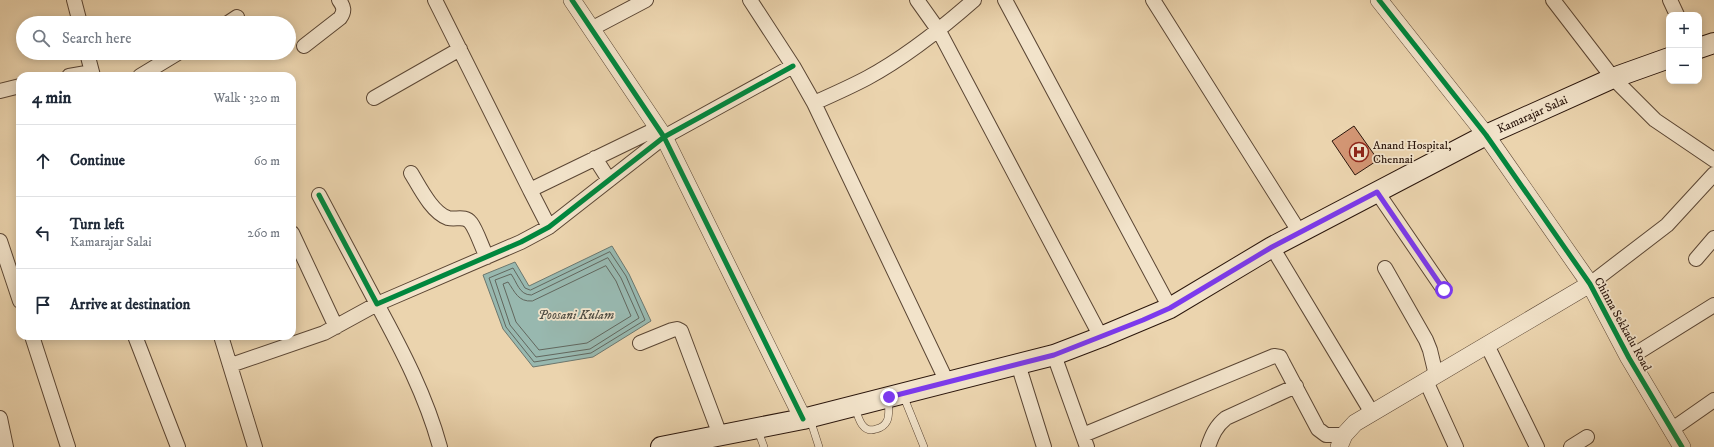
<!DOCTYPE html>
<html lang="en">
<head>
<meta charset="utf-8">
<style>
	body { margin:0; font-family:"IM FELL DW Pica",serif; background:#f6f6f7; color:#1f2937 }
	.controls { position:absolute; right:12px; top:12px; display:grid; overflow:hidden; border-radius:8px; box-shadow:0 2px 10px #0003 }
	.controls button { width:36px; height:36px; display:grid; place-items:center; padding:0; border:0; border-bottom:1px solid #e0e1e3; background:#fff; color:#1f2937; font:20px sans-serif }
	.stop { position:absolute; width:12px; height:12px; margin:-9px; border:3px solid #7c3aed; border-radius:50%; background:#fff }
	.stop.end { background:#7c3aed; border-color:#fff; box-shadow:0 1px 4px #0008 }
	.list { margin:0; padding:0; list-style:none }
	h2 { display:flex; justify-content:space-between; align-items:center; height:52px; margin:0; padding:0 16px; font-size:17px }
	h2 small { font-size:13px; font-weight:400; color:#747a83 }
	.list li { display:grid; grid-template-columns:26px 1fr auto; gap:12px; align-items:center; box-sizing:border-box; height:72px; padding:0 16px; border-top:1px solid #e0e1e3 }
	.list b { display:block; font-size:15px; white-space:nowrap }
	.list p { margin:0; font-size:13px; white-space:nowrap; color:#747a83 }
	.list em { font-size:13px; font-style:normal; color:#747a83 }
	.icon { flex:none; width:22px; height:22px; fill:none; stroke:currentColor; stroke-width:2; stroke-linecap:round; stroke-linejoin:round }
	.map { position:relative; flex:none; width:1714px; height:447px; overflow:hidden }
	.search { position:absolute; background:#fff; box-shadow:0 2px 10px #0003; left:16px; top:16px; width:280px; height:44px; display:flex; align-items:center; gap:10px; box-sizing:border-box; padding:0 14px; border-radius:22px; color:#747a83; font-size:15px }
	.panel { position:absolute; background:#fff; box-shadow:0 2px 10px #0003; left:16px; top:72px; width:280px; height:268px; border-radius:12px }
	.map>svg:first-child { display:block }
	.water { fill:#98b8af; stroke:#6c776e }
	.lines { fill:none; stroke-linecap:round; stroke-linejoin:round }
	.shore { stroke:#62675e; stroke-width:1 }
	.building { fill:#d39674; stroke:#2b160c }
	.service-casing { stroke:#5b4634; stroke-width:8 }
	.minor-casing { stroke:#5b4634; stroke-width:16 }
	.tertiary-casing { stroke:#5b4634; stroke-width:18 }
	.secondary-casing { stroke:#2b160c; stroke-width:22 }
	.service { stroke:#f2e3ca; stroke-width:7 }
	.minor { stroke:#f2e3ca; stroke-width:14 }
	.tertiary { stroke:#f2e3ca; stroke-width:17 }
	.secondary { stroke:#f2e3ca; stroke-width:20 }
	.cycleway-casing { stroke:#f2e3ca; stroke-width:8 }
	.cycleway { stroke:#00873e; stroke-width:5 }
	.route { stroke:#7c3aed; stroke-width:5 }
	.labels { text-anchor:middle; stroke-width:3.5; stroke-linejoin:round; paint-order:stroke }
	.street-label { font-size:12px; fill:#2b160c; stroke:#f2e3ca }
	.poi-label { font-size:12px; fill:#2b160c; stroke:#f2e3ca; text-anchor:start }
	.water-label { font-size:13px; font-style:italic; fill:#514f45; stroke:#f2e3ca }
</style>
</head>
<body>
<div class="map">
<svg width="1714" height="447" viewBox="0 0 1714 447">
	<rect width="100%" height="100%" fill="#ebd4ae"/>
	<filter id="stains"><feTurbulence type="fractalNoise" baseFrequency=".005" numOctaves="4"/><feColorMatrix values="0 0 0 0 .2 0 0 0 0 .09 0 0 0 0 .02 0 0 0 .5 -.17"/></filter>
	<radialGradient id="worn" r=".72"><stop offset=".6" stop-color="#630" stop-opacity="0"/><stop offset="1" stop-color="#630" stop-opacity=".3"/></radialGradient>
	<!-- water -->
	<path class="water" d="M612,246L629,274L651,321L593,357L533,367L503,329L483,275L515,262L529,286Z"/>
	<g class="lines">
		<!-- shore -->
		<path class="shore" d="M610,252L626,276L645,320L591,353L534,362L506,327L489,278L513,268L525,288L530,290Z
			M608,258L621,278L639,318L590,349L536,357L510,325L495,280L511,274C517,282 519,295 531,295Z
			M606,266L616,281L631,316L587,343L539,350L516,322L503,284L508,282C515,292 518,302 532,301Z"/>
	</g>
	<!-- building -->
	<path class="building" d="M1354,126L1378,160L1355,175L1332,141Z"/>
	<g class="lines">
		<defs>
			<path id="service" d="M903,395L924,447
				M855,407C858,417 862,434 876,429C881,428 885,425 887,421C890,415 888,406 889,399
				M810,419L819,447
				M757,428L764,447"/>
			<path id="minor" d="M74,0L80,23
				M435,0L530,190L658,128
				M750,0L793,66L814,103L947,382
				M917,0L939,31L1101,337
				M1005,0L1170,308
				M1153,0L1300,233
				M1553,0L1613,78L1655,120L1714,160
				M1670,0L1677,15
				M228,23L237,17
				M591,29L646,0
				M304,46L340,18C345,11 344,7 339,0
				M87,53L92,72
				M69,76L92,72L93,76
				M140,76L178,53
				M0,91L20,86
				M374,98L460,49
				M814,103C832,95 850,87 867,78C906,57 941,29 974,0
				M595,158L609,180
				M411,173C419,186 432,213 448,218C456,220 465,215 471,223C477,231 482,248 487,257
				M530,190L549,227
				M1377,192L1444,290
				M319,195L377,304L521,242L549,227L664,137L793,66
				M292,233L336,327
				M0,241L20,301
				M1272,247L1372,413
				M1696,259L1714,238
				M1385,268L1426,340L1430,350L1436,375
				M1590,284L1667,225L1714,174
				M32,336L68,447
				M135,336L178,447
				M221,336L255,447
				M640,343L672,330L677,329L681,331L720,435
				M1487,345L1537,447
				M1054,355L1087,447
				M1629,358L1714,305
				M1018,364L1044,447
				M231,365L324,333L377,304C402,350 426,396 440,447
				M1426,381L1456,447
				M0,418L6,447
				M1671,430L1714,400
				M1083,435L1274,356L1280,357L1283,363L1318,429L1326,435H1344
				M1208,447C1212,435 1216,426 1226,418L1296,386
				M1571,447L1587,437"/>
			<path id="tertiary" d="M572,0L664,137L803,419
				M1379,0L1486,135L1590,284L1629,358L1682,447
				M1339,447L1344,435L1355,423L1590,284"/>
			<g id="secondary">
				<path d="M1699,48L1714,43"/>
				<path id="s1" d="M661,447L803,419L1054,355L1101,337L1170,308L1272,247L1486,135L1613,78L1669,58"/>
			</g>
		</defs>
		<!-- service casing -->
		<use href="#service" class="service-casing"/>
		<!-- minor casing -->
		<use href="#minor" class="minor-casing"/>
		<!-- tertiary casing -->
		<use href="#tertiary" class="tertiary-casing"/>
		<!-- secondary casing -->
		<use href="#secondary" class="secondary-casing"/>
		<!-- service -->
		<use href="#service" class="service"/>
		<!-- minor -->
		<use href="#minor" class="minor"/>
		<!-- tertiary -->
		<use href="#tertiary" class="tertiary"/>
		<!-- secondary -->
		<use href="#secondary" class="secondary"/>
		<defs>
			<path id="cycleway" d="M572,0L664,137L803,419
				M1379,0L1486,135L1590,284L1629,358L1682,447
				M319,195L377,304L521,242L549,227L664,137L793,66"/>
		</defs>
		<!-- cycleway casing -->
		<use href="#cycleway" class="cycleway-casing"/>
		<!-- cycleway -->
		<use href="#cycleway" class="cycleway"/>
	</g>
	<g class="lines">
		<!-- route -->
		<path class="route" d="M889,397L1054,355L1143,320L1170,308L1272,247L1377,192L1444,290"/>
	</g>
	<!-- icons -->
	<defs>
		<symbol id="hospital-ring" viewBox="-11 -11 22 22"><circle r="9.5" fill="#f2e3ca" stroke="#8f2418" stroke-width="1.5"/><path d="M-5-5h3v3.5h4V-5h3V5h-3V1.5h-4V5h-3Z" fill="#8f2418"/></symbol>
	</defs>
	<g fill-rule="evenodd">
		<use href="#hospital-ring" x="1348" y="141" width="22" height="22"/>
	</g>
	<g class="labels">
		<!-- street labels -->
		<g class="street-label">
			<text dy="4" stroke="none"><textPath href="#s1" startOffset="940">Kamarajar Salai</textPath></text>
			<text transform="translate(1623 324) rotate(61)" y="4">Chinna Sekkadu Road</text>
		</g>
		<!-- poi labels -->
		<g class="poi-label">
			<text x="1373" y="149">Anand Hospital,<tspan x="1373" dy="14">Chennai</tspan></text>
		</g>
		<!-- water labels -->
		<g class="water-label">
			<text x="576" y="319">Poosani Kulam</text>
		</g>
	</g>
	<rect width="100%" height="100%" filter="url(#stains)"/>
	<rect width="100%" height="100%" fill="url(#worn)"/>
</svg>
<div class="controls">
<button>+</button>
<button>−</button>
</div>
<div class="stop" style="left:1444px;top:290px"></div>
<div class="stop end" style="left:889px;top:397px"></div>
<div class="search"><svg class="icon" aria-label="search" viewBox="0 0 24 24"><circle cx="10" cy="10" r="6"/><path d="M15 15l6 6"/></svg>Search here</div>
<section class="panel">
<h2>4 min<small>Walk · 320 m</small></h2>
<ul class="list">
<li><svg class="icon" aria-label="ahead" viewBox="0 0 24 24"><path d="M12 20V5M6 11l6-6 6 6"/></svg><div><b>Continue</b></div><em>60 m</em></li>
<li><svg class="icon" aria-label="left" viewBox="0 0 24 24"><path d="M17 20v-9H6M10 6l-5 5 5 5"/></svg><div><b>Turn left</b><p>Kamarajar Salai</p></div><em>260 m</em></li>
<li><svg class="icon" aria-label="arrive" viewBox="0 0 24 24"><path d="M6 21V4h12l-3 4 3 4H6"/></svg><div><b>Arrive at destination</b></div></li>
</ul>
</section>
</div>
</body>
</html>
